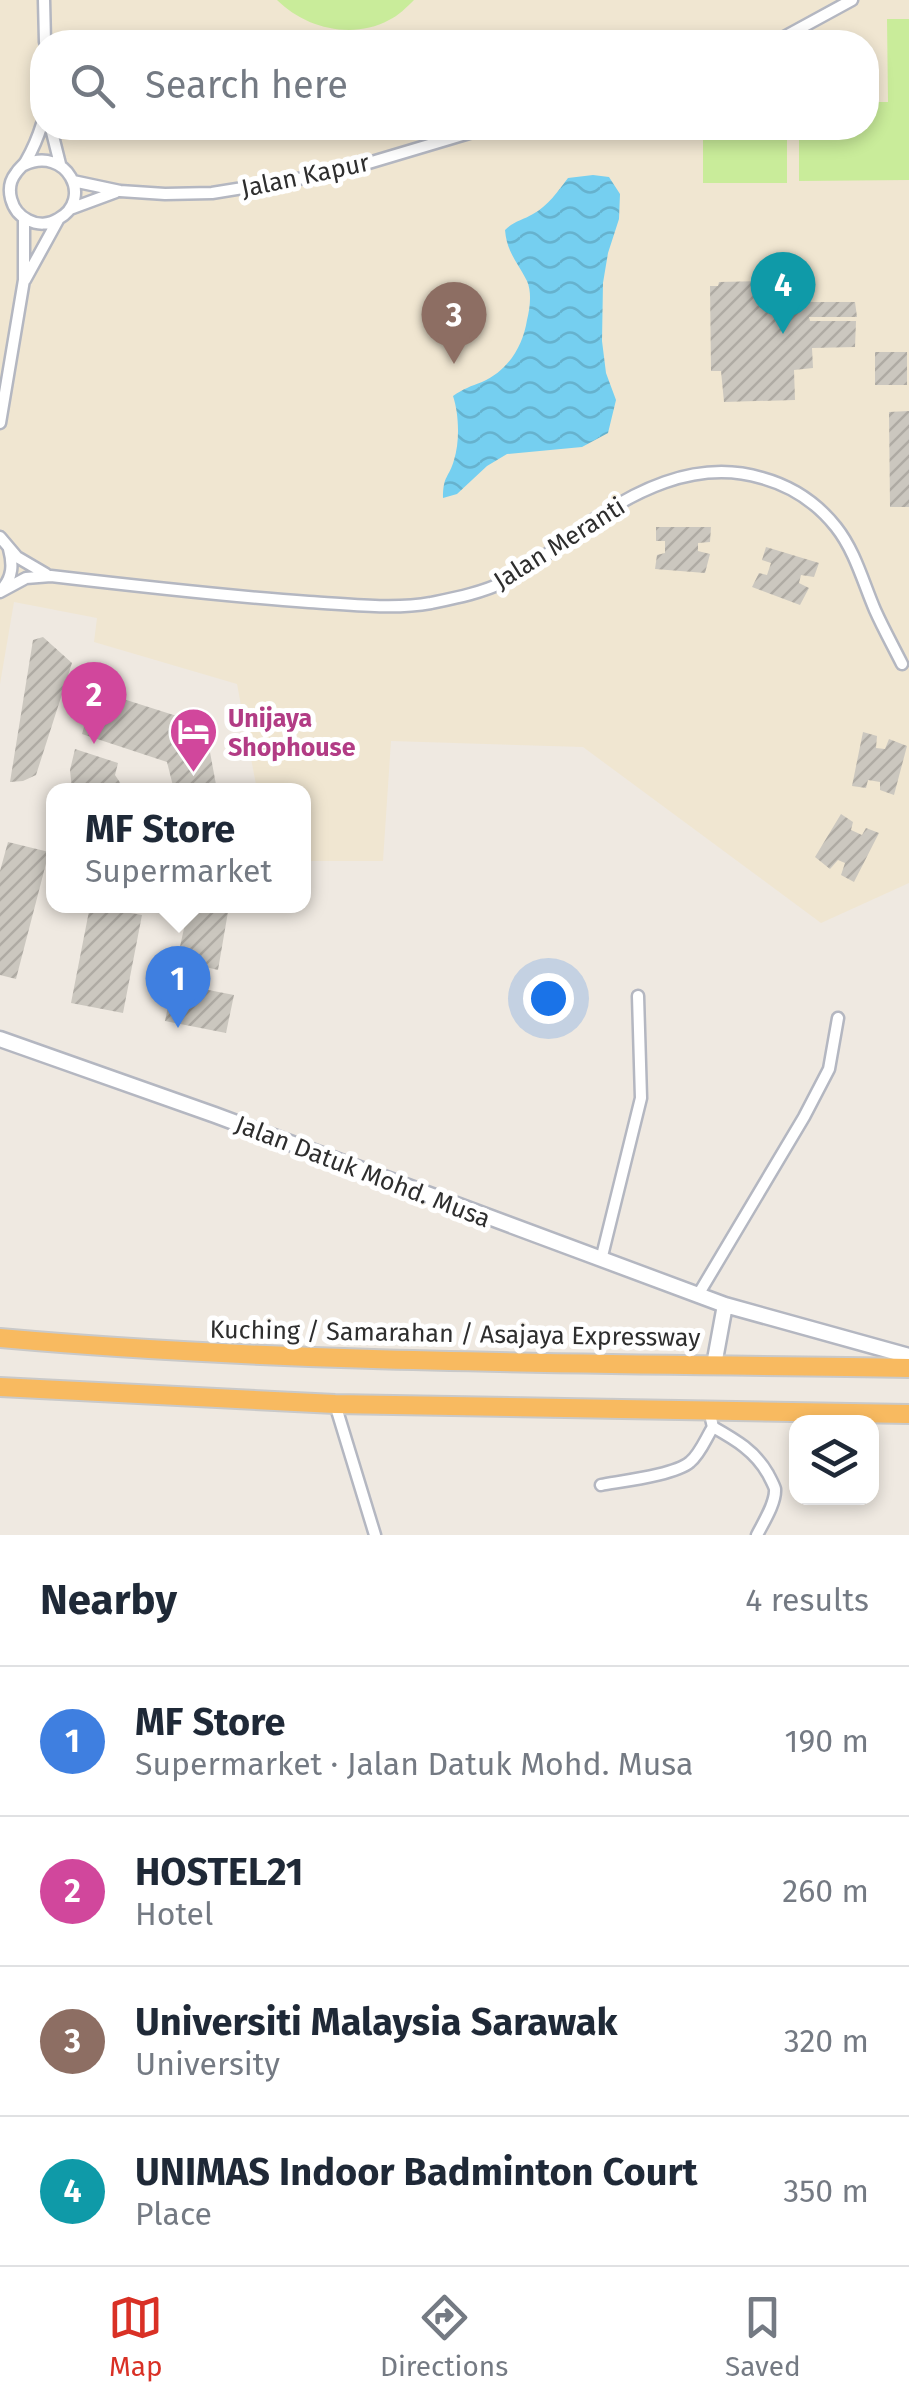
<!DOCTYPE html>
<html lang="en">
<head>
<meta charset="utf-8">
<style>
	body { margin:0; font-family:"Fira Sans",sans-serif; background:#f2f2f3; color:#1f2937 }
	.controls { position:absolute; right:30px; bottom:30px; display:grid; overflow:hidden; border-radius:20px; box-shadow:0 5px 15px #0003 }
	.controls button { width:90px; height:90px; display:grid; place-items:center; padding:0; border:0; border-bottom:2px solid #e0e1e3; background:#fff; color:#1f2937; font:50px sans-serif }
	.you { position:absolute; left:548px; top:998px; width:35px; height:35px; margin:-25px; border:8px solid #fff; border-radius:50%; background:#1a73e8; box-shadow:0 0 0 15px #1a73e833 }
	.badge { display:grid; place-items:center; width:65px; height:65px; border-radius:50%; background:#d93025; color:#fff; font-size:32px; font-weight:700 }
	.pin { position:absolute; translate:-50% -82px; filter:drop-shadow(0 2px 5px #0008) }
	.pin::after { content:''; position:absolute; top:52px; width:35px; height:30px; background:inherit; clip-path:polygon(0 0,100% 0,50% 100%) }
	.popup { position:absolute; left:46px; top:783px; width:265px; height:130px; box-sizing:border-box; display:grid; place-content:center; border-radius:20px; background:#fff; filter:drop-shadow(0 2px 8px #0005); font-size:32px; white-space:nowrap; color:#747a83 }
	.popup b { font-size:38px; color:#1f2937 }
	.popup::after { content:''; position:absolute; left:50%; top:100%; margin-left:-20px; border:20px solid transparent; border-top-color:#fff }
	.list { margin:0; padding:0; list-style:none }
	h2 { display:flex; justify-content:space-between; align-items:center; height:130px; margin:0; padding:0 40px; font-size:42px }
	h2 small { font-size:32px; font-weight:400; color:#747a83 }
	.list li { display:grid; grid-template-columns:65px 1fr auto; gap:30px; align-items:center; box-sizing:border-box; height:150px; padding:0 40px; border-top:2px solid #e0e1e3 }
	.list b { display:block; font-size:38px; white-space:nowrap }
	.list p { margin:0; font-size:32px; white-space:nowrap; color:#747a83 }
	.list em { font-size:32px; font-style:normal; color:#747a83 }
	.icon { flex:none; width:55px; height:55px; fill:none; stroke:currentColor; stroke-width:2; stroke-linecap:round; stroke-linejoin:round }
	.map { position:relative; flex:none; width:909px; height:1535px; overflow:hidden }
	.search { position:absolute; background:#fff; box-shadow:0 5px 15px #0003; left:30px; right:30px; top:30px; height:110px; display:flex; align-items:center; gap:25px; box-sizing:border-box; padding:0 35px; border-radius:40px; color:#747a83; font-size:38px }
	.sheet { height:730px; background:#fff }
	nav { display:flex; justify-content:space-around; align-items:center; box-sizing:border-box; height:140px; border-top:2px solid #e0e1e3; background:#fff; font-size:28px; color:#747a83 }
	nav a { display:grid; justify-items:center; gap:5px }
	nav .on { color:#d93025 }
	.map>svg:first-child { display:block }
	.education { fill:#f0e6d1; fill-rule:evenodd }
	.pitch { fill:#c9ec9a }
	.water { fill:url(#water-waves) }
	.building { fill:url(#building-hatch) }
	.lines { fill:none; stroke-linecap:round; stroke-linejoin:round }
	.minor-casing { stroke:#b4b7c1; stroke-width:15 }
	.tertiary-casing { stroke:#b4b7c1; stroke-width:19 }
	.trunk-casing { stroke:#c9c9c9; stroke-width:22 }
	.minor { stroke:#fff; stroke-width:10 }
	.tertiary { stroke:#fff; stroke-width:14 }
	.trunk { stroke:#f8ba60; stroke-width:18 }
	.labels { text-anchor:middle; stroke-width:10; stroke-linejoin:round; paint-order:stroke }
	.street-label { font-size:25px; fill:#2e2e2e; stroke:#fff }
	.hotel-label { font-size:25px; font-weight:bold; fill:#b23c85; stroke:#fff; text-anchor:start }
</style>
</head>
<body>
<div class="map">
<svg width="909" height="1535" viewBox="0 0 909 1535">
	<defs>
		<pattern id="water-waves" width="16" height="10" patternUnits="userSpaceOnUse" patternTransform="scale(2.5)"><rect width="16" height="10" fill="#75cff0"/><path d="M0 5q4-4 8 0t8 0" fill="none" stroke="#66b2ce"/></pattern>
		<pattern id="building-hatch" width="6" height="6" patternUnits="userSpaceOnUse" patternTransform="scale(2.5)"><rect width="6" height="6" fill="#cbc7bf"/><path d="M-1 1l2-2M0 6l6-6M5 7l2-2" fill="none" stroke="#afaba4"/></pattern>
	</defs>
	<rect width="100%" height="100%" fill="#efe9e1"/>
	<!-- education -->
	<path class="education" d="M0,0H909V883L821,923L583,747L391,741L383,861H303V790H257L237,684L94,642L97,618L14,602L0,684ZM42,42H866V128H42Z"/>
	<!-- pitch -->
	<path class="pitch" d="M277,0H414C407,7 398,16 389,20C352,40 305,28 277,0Z
		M887,19H909V180L799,181V128H866L867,102H888Z
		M703,128H787V183H703Z"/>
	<!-- water -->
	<path class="water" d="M593,175L609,177L620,194L619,219L608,253L603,283L602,341L606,373L616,400L608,433L582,447L507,454L487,466L457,494L443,498C443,475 449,478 454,460C460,441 459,414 453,396C463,389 471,386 482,382C508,371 523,346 527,320C530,308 532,292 527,281C517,261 507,253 505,230C514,221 523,220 533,214C548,206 558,191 568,178Z"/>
	<!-- building -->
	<path class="building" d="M806,280V302H855L857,317H809L810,321H856L855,347L812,348L813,368L794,370L795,400L724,402L721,371H711L710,286H718L719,282Z
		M875,352H907V385H875Z
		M909,411V507H890L889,412Z
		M656,527H711L710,542L698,543V551L710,554L705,573L655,569L657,555L665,553V541H656Z
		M766,547L819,563L814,577L801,575L799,583L809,588L800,605L752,587L759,573L767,575L771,563L762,560Z
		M43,637L72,663L36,775L23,781L10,782L33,640Z
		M95,690L205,725L217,790H174L167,762L82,734Z
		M863,732L877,736L876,748L885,749L889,739L907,746L894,795L880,790V782L868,780L866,788L852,786Z
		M75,749L118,763L115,775L125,790H72L70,770Z
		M841,814L853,822L851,830L862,835L866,828L879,833L854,882L841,875L845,863L838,860L830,869L815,857Z
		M8,842L49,852L16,979L0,975V871Z
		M90,906L142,915L123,1013L71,1003Z
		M189,906H229L218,970L177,960Z
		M173,983L234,995L226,1033L165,1021Z"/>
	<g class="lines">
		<defs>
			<path id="minor" d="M44,0L45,42
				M775,42L852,0
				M51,128L60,164
				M24,165C66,145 95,199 58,219C49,225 37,225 28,220C11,212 4,188 16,173C19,168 24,165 26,161C33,149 38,137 42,124
				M73,181L120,191L165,194L212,193L335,173L486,128
				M70,209L116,192
				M25,280L58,220
				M0,423L24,280V218
				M0,537L17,557L46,574
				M2,589C13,577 13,564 9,549
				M0,592L26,578L51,576C137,586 223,596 309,602C348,604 392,610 431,603C455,598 481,593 504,582C531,569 554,548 579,530C631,492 695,458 762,478C791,486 817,503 836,527C855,551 863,582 875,610C883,628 893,646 902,664
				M601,1260L641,1098L638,996
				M698,1295L804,1117L829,1069L838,1018
				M335,1404L375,1535
				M709,1410L713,1427C736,1440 755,1451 768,1474C770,1478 774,1485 775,1489C776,1503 763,1523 757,1535
				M601,1485C622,1481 675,1475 690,1462C700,1454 706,1438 713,1427"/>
			<path id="tertiary" d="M0,1039L215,1115L725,1305L909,1356
				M714,1365L725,1305"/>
			<path id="trunk" d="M0,1338C302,1365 606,1363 909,1368
				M0,1387L335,1404L909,1414"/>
		</defs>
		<!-- minor casing -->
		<use href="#minor" class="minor-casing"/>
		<!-- tertiary casing -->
		<use href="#tertiary" class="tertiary-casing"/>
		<!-- trunk casing -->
		<use href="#trunk" class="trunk-casing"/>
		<!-- minor -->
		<use href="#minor" class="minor"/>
		<!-- tertiary -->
		<use href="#tertiary" class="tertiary"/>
		<!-- trunk -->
		<use href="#trunk" class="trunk"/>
	</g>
	<!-- icons -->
	<defs>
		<symbol id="hotel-pin" viewBox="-11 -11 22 30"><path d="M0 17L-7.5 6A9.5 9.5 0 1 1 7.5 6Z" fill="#d1479c" stroke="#fff"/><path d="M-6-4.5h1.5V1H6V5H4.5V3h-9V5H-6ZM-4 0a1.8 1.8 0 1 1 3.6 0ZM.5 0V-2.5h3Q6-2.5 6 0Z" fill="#fff"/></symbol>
	</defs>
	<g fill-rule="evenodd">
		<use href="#hotel-pin" x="166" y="704" width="55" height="75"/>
	</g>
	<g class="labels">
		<!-- street labels -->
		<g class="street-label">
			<text transform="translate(305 175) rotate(-12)" y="9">Jalan Kapur</text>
			<text transform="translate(559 543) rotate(-32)" y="9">Jalan Meranti</text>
			<text transform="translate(363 1171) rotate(21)" y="9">Jalan Datuk Mohd. Musa</text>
			<text transform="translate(455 1333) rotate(1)" y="9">Kuching / Samarahan / Asajaya Expressway</text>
		</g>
		<!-- hotel labels -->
		<g class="hotel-label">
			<text x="228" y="727">Unijaya<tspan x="228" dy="29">Shophouse</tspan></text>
		</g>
	</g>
</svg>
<div class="controls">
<button><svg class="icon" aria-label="layers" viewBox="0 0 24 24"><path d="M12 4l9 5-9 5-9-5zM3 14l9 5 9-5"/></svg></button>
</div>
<div class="you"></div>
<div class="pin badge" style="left:178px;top:1028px;background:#3f7fe0">1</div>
<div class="popup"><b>MF Store</b>Supermarket</div>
<div class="pin badge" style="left:94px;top:744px;background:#d1479c">2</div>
<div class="pin badge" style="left:454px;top:364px;background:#8d6e63">3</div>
<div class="pin badge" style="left:783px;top:334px;background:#0f9aa8">4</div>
<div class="search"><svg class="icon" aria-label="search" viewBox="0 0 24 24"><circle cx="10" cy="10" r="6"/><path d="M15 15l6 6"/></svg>Search here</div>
</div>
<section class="sheet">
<h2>Nearby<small>4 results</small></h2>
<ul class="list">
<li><span class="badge" style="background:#3f7fe0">1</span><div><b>MF Store</b><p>Supermarket · Jalan Datuk Mohd. Musa</p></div><em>190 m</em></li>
<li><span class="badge" style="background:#d1479c">2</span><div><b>HOSTEL21</b><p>Hotel</p></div><em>260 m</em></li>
<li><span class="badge" style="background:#8d6e63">3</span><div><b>Universiti Malaysia Sarawak</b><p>University</p></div><em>320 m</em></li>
<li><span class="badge" style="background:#0f9aa8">4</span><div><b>UNIMAS Indoor Badminton Court</b><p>Place</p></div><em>350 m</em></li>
</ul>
</section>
<nav>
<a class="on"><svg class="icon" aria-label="map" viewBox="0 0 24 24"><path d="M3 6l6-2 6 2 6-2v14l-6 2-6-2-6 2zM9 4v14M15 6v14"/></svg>Map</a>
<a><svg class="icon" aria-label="directions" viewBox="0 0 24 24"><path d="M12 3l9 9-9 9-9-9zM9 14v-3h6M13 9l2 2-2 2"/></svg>Directions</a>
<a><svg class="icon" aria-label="saved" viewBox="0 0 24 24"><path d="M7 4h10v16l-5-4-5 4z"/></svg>Saved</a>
</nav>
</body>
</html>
